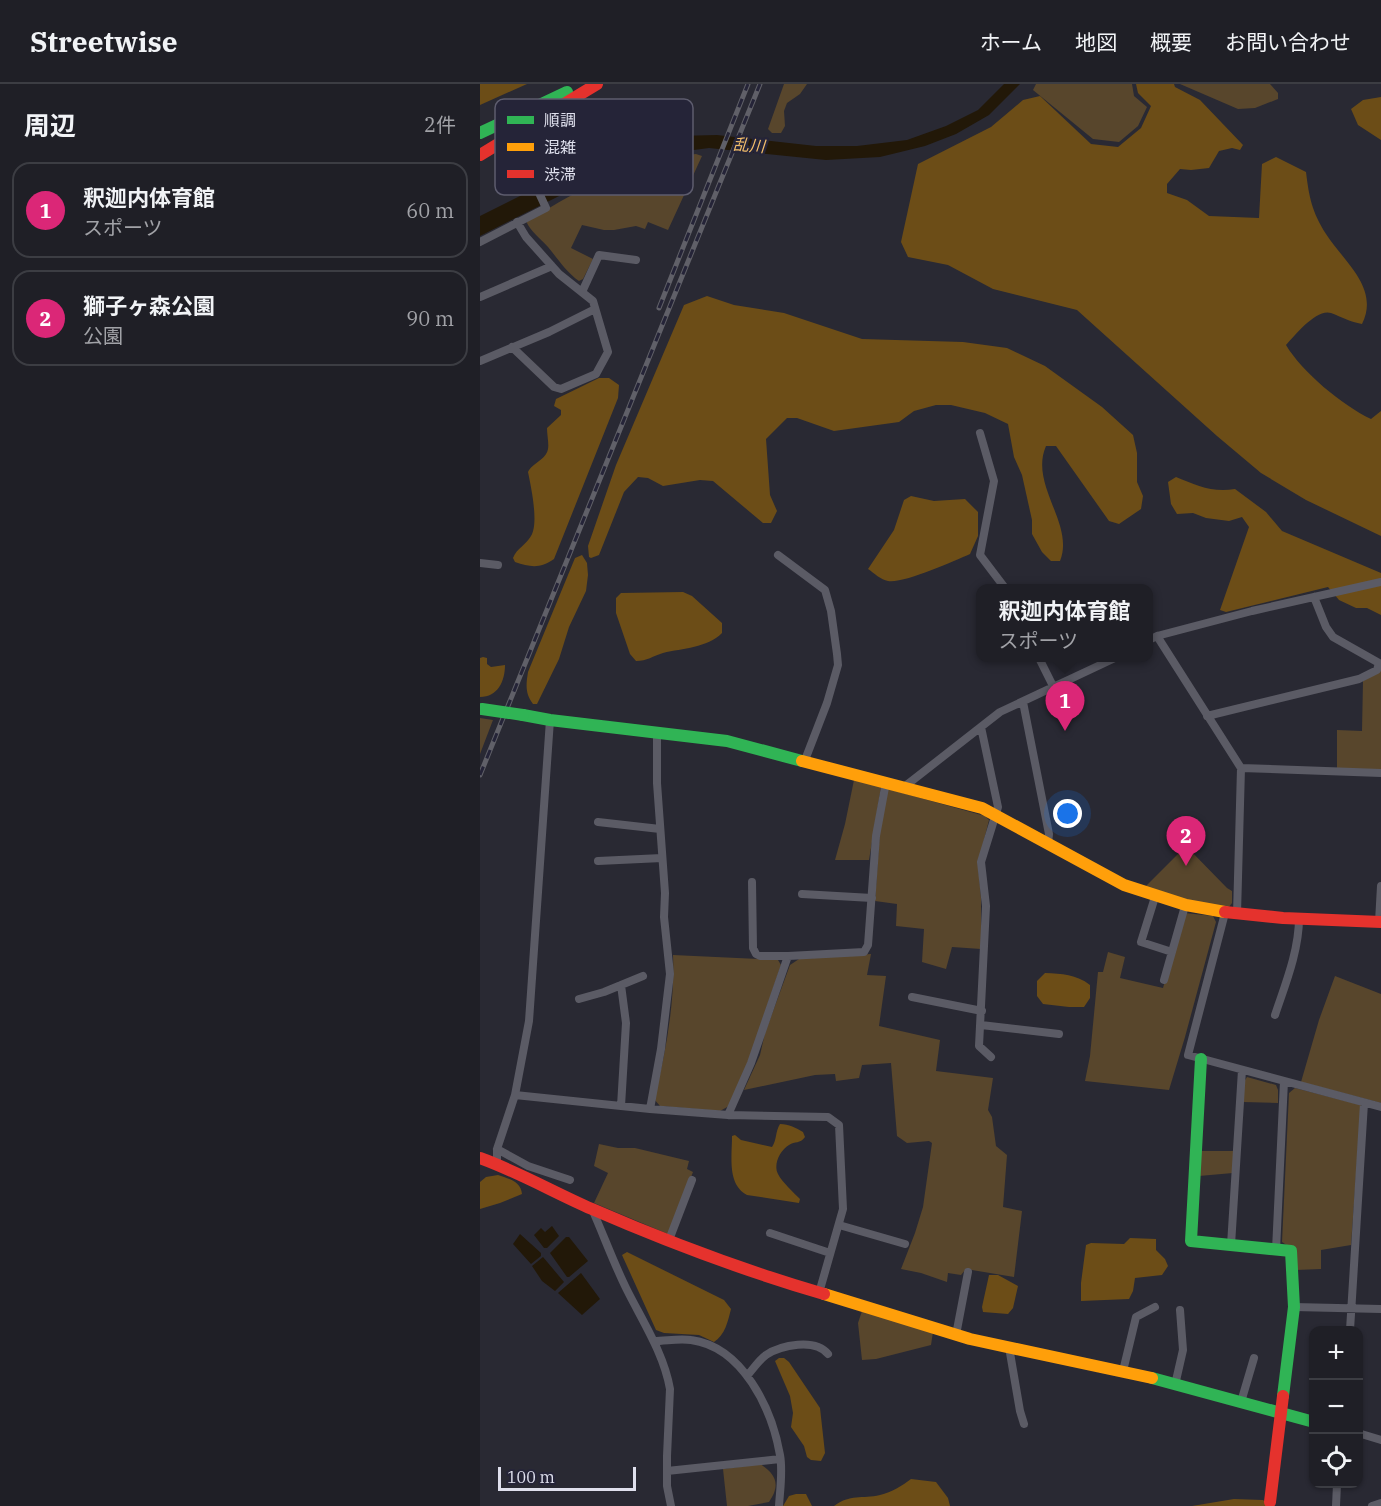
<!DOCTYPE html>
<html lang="ja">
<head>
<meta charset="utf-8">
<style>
	body { margin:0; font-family:"IBM Plex Serif","Noto Sans JP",serif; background:#27272e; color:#f1f3f6 }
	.controls { position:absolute; right:18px; bottom:18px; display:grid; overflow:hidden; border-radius:12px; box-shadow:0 2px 4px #0004 }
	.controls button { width:54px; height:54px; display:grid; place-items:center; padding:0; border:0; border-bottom:2px solid #3c3d43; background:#1f1f26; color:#f1f3f6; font:30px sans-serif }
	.scale { position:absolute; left:18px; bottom:15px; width:138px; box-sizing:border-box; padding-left:6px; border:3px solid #dfe0ed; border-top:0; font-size:16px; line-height:21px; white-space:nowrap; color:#dfe0ed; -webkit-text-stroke:4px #252438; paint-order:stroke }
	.you { position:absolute; left:588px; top:730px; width:21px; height:21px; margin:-15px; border:4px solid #fff; border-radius:50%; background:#1a73e8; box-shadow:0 0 0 9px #1a73e833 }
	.badge { display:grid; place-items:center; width:39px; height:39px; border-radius:50%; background:#db2777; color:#fff; font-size:20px; font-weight:700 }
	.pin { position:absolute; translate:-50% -50px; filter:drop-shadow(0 2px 3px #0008) }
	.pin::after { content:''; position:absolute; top:32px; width:21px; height:18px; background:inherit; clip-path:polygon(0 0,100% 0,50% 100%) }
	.popup { position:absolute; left:496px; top:500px; width:177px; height:78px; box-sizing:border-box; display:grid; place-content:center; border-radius:12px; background:#1f1f26; filter:drop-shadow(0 2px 4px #0005); font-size:20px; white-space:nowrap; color:#a1a2a7 }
	.popup b { font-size:22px; color:#f1f3f6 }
	.popup::after { content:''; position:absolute; left:50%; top:100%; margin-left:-12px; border:12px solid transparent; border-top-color:#1f1f26 }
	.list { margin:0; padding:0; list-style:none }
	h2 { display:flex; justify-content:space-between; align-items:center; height:78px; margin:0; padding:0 24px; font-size:26px }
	h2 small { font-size:20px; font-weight:400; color:#a1a2a7 }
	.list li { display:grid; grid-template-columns:39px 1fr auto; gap:18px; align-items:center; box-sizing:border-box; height:96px; margin:0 12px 12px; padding:0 12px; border:2px solid #3c3d43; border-radius:18px }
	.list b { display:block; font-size:22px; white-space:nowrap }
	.list p { margin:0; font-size:20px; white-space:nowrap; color:#a1a2a7 }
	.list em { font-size:20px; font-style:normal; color:#a1a2a7 }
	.icon { flex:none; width:33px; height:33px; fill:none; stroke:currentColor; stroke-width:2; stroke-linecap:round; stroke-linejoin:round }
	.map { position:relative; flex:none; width:901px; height:1422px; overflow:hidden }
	header { display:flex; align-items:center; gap:36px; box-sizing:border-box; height:84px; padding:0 30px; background:#1f1f26; border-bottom:2px solid #3c3d43 }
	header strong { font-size:28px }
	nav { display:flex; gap:33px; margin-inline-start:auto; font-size:21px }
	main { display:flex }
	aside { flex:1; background:#1f1f26 }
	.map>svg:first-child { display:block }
	.green { fill:#58462c }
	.forest { fill:#6c4d17 }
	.water { fill:#221808 }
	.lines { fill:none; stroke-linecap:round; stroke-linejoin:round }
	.street { stroke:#5b5b65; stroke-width:8 }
	.fast { stroke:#30b455; stroke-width:12 }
	.slow { stroke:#ff9f0a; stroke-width:12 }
	.jam { stroke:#e5322d; stroke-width:12 }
	.rail-casing { stroke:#606068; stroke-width:5 }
	.rail { stroke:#252438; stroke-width:3; stroke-dasharray:9; stroke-linecap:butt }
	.fast-bridge { stroke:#30b455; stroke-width:12 }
	.labels { text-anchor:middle; stroke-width:5; stroke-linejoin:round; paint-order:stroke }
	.water-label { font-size:16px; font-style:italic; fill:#f4bf6a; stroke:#252438 }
	.key { fill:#252438; stroke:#5d5c6e; stroke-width:1.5 }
	.key-label { font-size:16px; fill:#dfe0ed }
</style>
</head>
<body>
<header>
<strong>Streetwise</strong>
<nav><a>ホーム</a><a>地図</a><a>概要</a><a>お問い合わせ</a></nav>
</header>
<main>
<aside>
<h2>周辺<small>2件</small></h2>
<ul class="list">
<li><span class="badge">1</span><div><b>釈迦内体育館</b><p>スポーツ</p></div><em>60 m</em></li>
<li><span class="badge">2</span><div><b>獅子ヶ森公園</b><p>公園</p></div><em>90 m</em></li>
</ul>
</aside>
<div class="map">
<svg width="901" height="1422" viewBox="0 0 901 1422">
	<rect width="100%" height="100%" fill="#292933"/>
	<!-- green -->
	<path class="green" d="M304,0H327L320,10L307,19L304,27L305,42L301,49H292L288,45Z
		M556,0H652L654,12L667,23L658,42L639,58L613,55L553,6Z
		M700,0H790L798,9V15L775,24L758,25Z
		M216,70L222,72L188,146L168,138L165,145L156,142L134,146H124L102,141L91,164L113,175L103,195L99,197C86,188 78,175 68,163C60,154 51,148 46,137C64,128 81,116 100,107C130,93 183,73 216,70Z
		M901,586V687L857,685V646L882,647L883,597Z
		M0,634L13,636L0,670Z
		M374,696L401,703L389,776H355L365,740Z
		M408,705L505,732L509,736L498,780L501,814V865L472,863L466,885L442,878L444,845L416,842L417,820L395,817L400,746Z
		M706,762L747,804L752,807V819L749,823L689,814L665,803Z
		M705,829L733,832L736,838L705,953L689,1006L605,997L610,972L618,888H623L628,868L645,873L640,894L683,904Z
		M391,870L387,891L406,892L399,942L460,956L456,987L513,994L508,1026L512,1033L516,1062L527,1071L523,1123L542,1127L534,1193L486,1185L481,1191L468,1189L467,1198L441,1189L421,1185L435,1149L443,1123L452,1059L449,1057L427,1059L417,1052L411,979L382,981L379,994L356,997L355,990L335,991L264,1006L280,971L285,949L310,881L319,875Z
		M193,871L298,876L301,881L267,982L249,1022L240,1027L180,1022L174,1015C186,968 195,919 193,871Z
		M855,892L901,910V1019L821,998L839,936Z
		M767,993L796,1001L798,1006V1019L763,1018L764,998Z
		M815,1004L881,1021L871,1161L841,1166V1185L816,1186L814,1166L802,1158L809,1009Z
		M119,1060L138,1064H155L209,1077L207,1085L213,1088L188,1150L114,1119L128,1089L114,1082Z
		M720,1067H754L753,1089L719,1092Z
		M382,1227L453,1248L451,1261L396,1275L382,1276L378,1239Z
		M280,1380C296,1390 301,1401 289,1418L268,1422H247L243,1385Z"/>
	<!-- forest -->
	<path class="forest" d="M0,0H47L0,21Z
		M656,0H694L695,3L720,16L763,61L760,66L752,64L739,67L729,84L711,86L700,85L687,100V109L707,116L729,132L779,134L782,80L796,73L826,88C829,113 832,128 846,150C864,178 900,204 882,240C870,238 862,233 851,229C837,224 815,251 806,261C822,288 862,321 891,335L901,327V452L826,416L781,389L737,352L597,226L513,205L468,181L428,173L421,158L438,80L511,43L543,16L560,12L611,60L638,63L661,44L671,22L658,9Z
		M901,13V56L878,41L871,25L883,16Z
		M227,212L254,221L304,229L382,255L483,258L527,264L565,282L622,323L653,351L657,369V398L663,412L661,425L639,440L629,437L576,362H566C549,401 595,440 580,477H571L562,468L552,450V436L542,391L534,373L528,340L505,329L471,321H456L434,327L419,338L354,347L317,334H307L286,355L290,411L297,427L291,439H283L233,397L220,396L183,402L168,394L158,393L144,408L119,471L111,474L109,473L108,462L136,381L204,221Z
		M119,294H129L139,301L138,314L74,475C60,485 50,483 35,478L33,474C37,464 46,461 51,452C59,439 51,403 48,388C52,379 66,376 68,365C69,359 67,351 67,344L81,331V326L74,322L76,315Z
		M696,393C716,401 732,409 755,405L786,428L802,447L901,489V531L887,524H876L859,516L848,503L746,528L740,526L769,443L762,433L749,437L726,434L713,429L697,430L691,420L688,398Z
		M431,412L454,417L485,415L498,428V452L490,470C474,477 423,500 408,497C401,496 394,489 388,485L414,446L424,416Z
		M102,471L107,479L108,491L106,507L89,543L79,575L57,620H53C45,609 46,601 48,588L95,474Z
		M203,508L212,512L242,539V549C227,564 203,564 183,569C173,572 167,577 156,577L150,570L136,529V514L141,509Z
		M3,573L7,574V580L11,583L25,581C25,597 18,613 0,613V574Z
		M565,889C582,890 596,890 610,901V914L604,923H589L563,920L557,912V897Z
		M300,1040C309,1040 316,1044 323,1048L325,1053C320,1060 315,1057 309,1061C300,1066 293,1081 298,1090C302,1098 314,1109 320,1115L319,1119L267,1111C247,1100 252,1073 252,1052L255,1051L261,1056L292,1063C297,1056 295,1048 300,1040Z
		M18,1091C29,1095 41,1097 42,1110L20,1119L0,1125V1098L6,1093Z
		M650,1154L676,1155V1166L685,1175L688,1182L682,1191L655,1194L653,1207L649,1215L601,1217V1199L606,1161L611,1159L644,1160Z
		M147,1168L244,1216L251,1225C248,1237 245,1251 234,1258L219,1251L184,1249L176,1246L142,1171Z
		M509,1191H518L538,1202L533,1224L528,1230L503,1228L502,1223Z
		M299,1274H304L309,1278L340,1324L345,1369L341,1377L331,1376L327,1373L324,1362L311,1343L313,1329L310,1312L295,1277Z
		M431,1395L456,1398L468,1414L470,1422H354C370,1410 382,1415 400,1411C412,1408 422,1402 431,1395Z
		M316,1410H326L332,1422H303L309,1412Z
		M754,1415L783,1416L790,1422H712Z"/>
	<!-- water -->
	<path class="water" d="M524,0H540L509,31L476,50L445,62L400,73L346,76L229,64L206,67L91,106L0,152V132L80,92L126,73L196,52L237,51L336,62H377L427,56L466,42L498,26Z
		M72,1142L79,1152L67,1164H64L54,1151L61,1144L65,1148Z
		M40,1150L61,1169V1172L51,1180L33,1160Z
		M86,1153H89L108,1177L89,1193H87L70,1169Z
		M63,1173L84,1198L75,1207L62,1197L52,1182Z
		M101,1189L120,1215L102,1231L78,1209Z"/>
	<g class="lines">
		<!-- street -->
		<path class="street" d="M0,158L66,124L54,98
			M102,208L119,171L156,176
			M0,213L72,182
			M32,263L74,303L81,305L116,290L128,268L113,217L79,190L46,153L37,138
			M0,277L69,248L115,225
			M500,349L514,397L500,471L525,504
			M298,471L345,506L351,527L357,570L358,581L347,619L325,676
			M0,479L18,481
			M677,552L761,684L757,830
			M669,556L677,552L772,527L901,498
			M559,574L573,602
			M543,618L569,750L568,759
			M727,632L879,595L897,586L899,579L853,553L846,543L834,513
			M501,643L518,723L501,778L506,822L499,962L511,973
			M761,684L901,689
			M424,703L520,628L635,574
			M118,738L180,745
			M118,777L182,774
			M272,798L273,864L276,870L280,872H308
			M322,810L392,814
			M675,813L661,858L692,868
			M745,829L708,971L901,1023
			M899,838L901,802
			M684,896L705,822
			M141,901L146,939L141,1022
			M432,913L502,927
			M99,915L124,908L163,892
			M795,931C805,901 819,867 819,834
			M501,941L579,950
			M35,1011L170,1025L248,1031L348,1033L359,1041L363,1125L339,1209
			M170,1025L181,965L190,890L184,833L185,809L177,699V648
			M248,1031L271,979L308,872L384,868L388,861L396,752L406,698
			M17,1065L48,1082L90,1096
			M17,1080V1065L35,1011L49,937L70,636
			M112,1125C124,1152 134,1180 147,1206C163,1238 184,1270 190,1305L187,1372V1402L191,1422
			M359,1141L425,1160
			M290,1149L350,1169
			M189,1156L212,1096
			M751,1161L762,986
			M796,1166L804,997
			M814,1223L901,1225
			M870,1246L884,1019
			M476,1251L488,1188
			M174,1257C186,1257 199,1254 211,1256C263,1263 292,1325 300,1371C303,1387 300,1406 299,1422
			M529,1263L540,1327L544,1340
			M643,1287L656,1233L675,1223
			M267,1292C273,1285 279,1276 286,1271C301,1261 335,1254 348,1270
			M695,1301L703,1266L700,1226
			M761,1318L774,1274
			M878,1349L901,1356
			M187,1387L300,1375
			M856,1422L857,1400
			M892,1422L901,1419"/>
		<!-- fast -->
		<path class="fast" d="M0,49L87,8
			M43,631L70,636L247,657L322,677
			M721,975L711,1157L811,1167L814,1223L803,1312
			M672,1294L834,1338"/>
		<!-- slow -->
		<path class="slow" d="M322,677L502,724L644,801L706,821L745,828
			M344,1210L490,1255L672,1294"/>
		<!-- jam -->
		<path class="jam" d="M0,71L117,0
			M745,828L803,834L901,838
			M0,1074C39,1088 75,1109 112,1125C188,1158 265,1187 344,1210
			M790,1418L803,1312"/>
		<defs>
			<path id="rail" d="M179,224L268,0
				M0,691L280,0"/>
		</defs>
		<!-- rail casing -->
		<use href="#rail" class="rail-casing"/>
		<!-- rail -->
		<use href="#rail" class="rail"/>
		<!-- fast-bridge -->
		<path class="fast-bridge" d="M2,625L43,631"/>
	</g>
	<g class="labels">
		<!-- water labels -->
		<g class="water-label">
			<text transform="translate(269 61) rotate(4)" y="6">乱川</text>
		</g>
	</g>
	<!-- legend -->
	<rect x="15" y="15" width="198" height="96" rx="9" class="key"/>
	<rect x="27" y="32" width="27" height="8" fill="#30b455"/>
	<rect x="27" y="59" width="27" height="8" fill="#ff9f0a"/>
	<rect x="27" y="86" width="27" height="8" fill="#e5322d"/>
	<g class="key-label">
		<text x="64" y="42">順調</text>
		<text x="64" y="69">混雑</text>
		<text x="64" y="96">渋滞</text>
	</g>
</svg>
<div class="controls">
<button>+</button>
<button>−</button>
<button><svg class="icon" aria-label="locate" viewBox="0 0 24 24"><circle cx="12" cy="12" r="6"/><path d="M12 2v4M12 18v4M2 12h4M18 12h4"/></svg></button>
</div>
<div class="scale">100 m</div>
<div class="you"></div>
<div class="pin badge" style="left:585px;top:647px">1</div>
<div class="popup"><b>釈迦内体育館</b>スポーツ</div>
<div class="pin badge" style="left:706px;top:782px">2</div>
</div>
</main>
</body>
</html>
